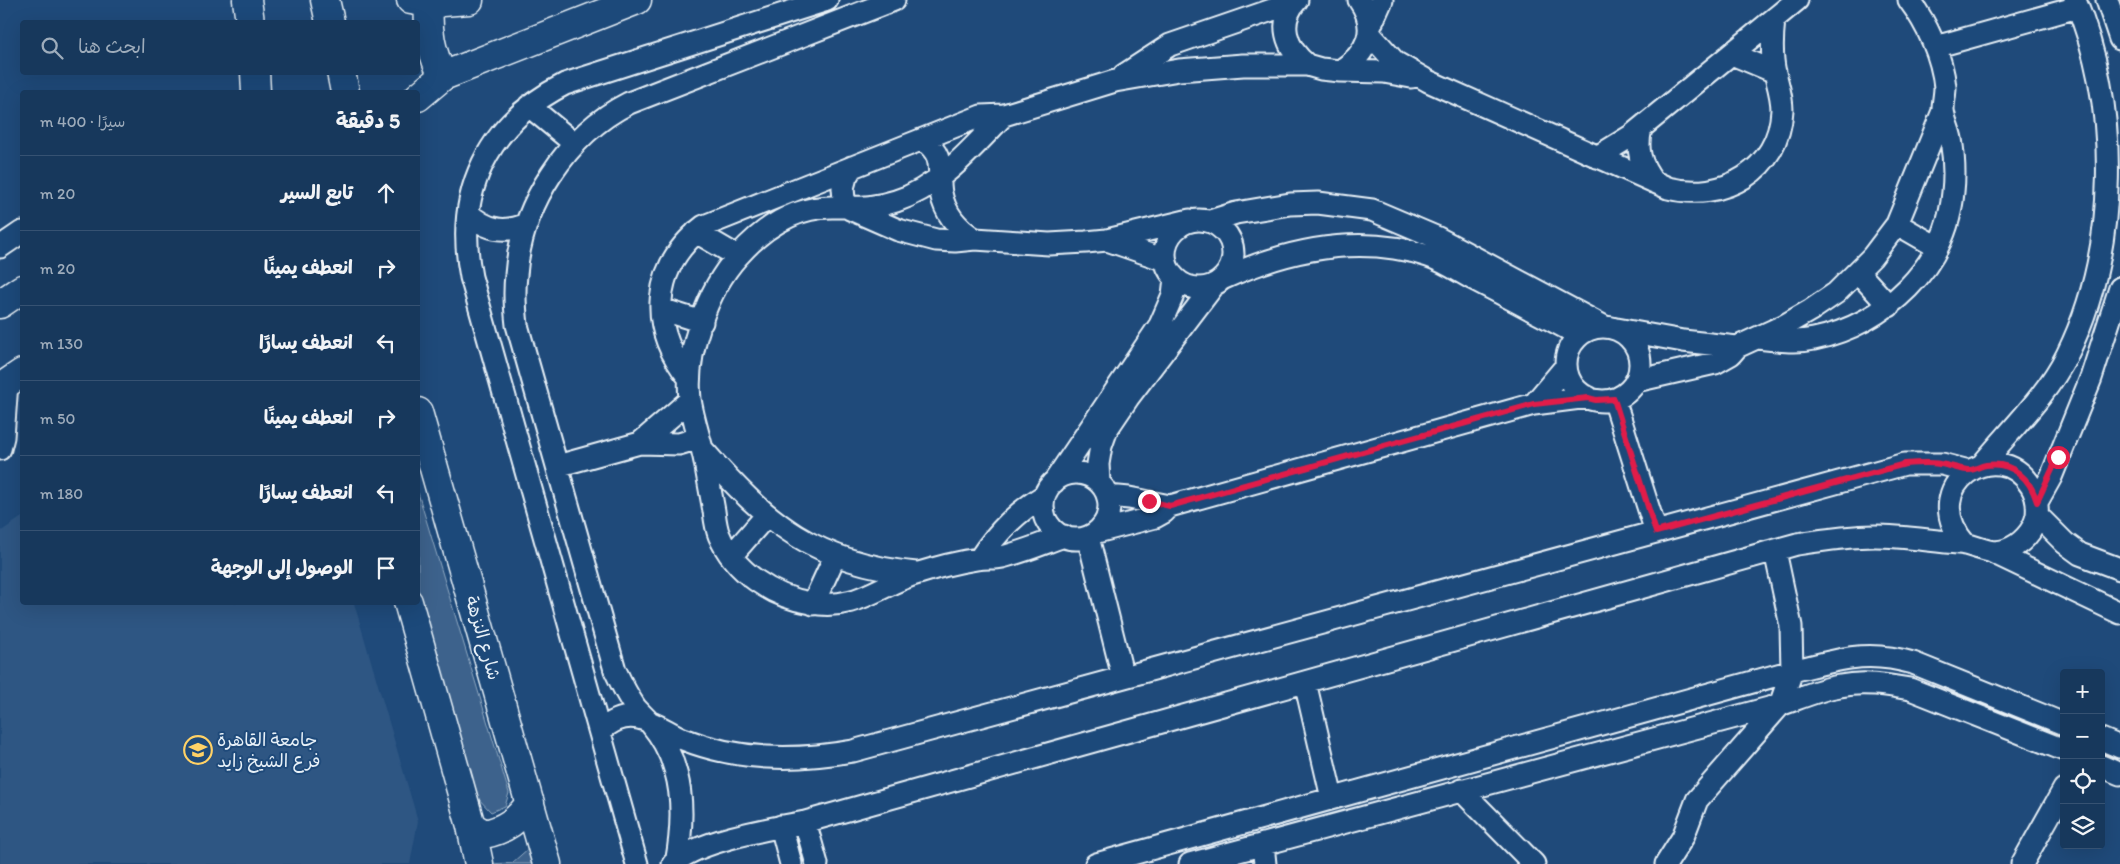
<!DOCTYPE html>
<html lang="ar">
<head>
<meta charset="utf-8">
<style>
	body { margin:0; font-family:Itim,"Playpen Sans Arabic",sans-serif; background:#203f62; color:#f1f3f6; direction:rtl }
	.controls { position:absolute; right:15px; bottom:15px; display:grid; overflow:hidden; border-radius:5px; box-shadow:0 5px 20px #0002 }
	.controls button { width:45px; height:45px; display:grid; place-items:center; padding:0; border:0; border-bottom:1px solid #365272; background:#17385c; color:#f1f3f6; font:25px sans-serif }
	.stop { position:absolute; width:15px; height:15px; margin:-11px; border:4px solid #e11d48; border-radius:50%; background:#fff }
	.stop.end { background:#e11d48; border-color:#fff; box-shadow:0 1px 5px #0008 }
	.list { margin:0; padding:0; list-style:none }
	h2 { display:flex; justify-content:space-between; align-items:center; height:65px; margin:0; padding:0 20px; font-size:21px }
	h2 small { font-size:16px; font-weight:400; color:#9eacbb }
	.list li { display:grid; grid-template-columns:32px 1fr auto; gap:15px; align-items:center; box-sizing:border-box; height:75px; padding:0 20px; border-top:1px solid #365272 }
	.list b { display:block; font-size:19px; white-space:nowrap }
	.list em { font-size:16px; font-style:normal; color:#9eacbb }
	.icon { flex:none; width:28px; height:28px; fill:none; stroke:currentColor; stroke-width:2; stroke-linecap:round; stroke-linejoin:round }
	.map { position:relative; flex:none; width:2120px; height:864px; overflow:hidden; direction:ltr }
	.search { position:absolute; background:#17385c; box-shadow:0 5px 20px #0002; left:20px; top:20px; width:400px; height:55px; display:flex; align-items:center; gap:12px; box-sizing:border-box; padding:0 18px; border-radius:5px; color:#9eacbb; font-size:19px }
	.panel { position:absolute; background:#17385c; box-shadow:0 5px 20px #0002; left:20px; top:90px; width:400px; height:515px; border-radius:5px; direction:rtl }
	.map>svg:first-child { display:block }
	.built { fill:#2e5683 }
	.green { fill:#3c628c; stroke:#92aac2 }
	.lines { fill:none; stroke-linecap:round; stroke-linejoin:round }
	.street-casing { stroke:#e8f1f8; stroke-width:25 }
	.secondary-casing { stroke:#e8f1f8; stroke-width:31 }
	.street { stroke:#1f4a7a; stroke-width:21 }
	.secondary { stroke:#1f4a7a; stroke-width:28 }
	.route { stroke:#e11d48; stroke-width:6 }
	.labels { text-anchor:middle; stroke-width:4; stroke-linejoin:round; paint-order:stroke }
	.street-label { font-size:18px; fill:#e8f1f8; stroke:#1f4a7a }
	.poi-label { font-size:18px; fill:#e8f1f8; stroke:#1f4a7a; text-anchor:start }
</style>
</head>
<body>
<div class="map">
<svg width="2120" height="864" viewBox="0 0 2120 864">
	<rect width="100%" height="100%" fill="#1f4a7a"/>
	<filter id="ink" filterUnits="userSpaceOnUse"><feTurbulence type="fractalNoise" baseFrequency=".02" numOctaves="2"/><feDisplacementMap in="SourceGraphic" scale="10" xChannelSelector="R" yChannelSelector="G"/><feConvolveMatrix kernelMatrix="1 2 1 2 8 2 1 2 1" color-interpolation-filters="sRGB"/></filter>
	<g filter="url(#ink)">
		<!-- built -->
		<path class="built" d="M22,517V602L354,603L418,821L410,864H0V532Z"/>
		<!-- green -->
		<path class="green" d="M418,493L509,793L505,806L491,812L475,795L418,602Z
			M530,847L535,864H489L512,863Z"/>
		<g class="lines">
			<defs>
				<path id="street" d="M1297,0C1277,22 1286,48 1307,65
					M2107,0L2120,39
					M1370,27L1382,0
					M1369,33L1395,62L1428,81L1668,188C1723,202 1779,171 1782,110C1782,97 1778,85 1775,73C1771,55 1772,37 1774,19
					M1935,47L2078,7
					M1732,54L1775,72
					M1340,71L1384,72L1411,77
					M1124,75L1170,45L1295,2
					M529,106L575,144
					M1004,115C973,147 940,187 896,201C871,209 857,207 832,207C794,207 763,228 738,256C707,290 685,353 690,399C693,420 701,441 705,462C708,478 711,495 714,511C715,519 716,528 719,535C734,572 773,597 811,603C858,611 879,584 919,573C938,567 958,562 977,559C986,557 994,559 1002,557C1023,552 1044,543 1064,536
					M1641,128C1636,150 1640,164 1654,182
					M923,140C946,157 937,169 941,193C945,214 957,228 975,239
					M1597,157L1631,136L1797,0
					M852,167L846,177L843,188L844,199L850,209L898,230L936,240L955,241L975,239L1049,244L1086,242L1107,240L1190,220
					M468,213C486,230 504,234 527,224
					M1165 254a34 34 0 1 1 68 0a34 34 0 1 1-68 0Z
					M1210,221L1236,213L1290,204L1318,203L1372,210L1438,238L1605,327
					M1897,224L1937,247
					M696,232L737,256
					M1107,240L1165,260
					M0,247L22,232
					M1858,272L1889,306
					M1222,279C1286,250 1359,234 1428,256C1444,261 1460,272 1475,280C1510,298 1545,317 1579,335
					M661,309L702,322
					M1566 364a37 37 0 1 1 74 0a37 37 0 1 1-74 0Z
					M1617,329L1683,341L1737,347
					M1757,338C1776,340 1795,343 1814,339C1885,324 1947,267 1953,192C1955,174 1954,157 1951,139C1949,129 1944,120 1943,110C1943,102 1945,95 1945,87C1942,56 1927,24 1909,0
					M689,378C648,327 651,267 704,226L981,116L1004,115L1115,81L1179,70L1243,65H1307L1321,69L1340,71C1368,53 1379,29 1359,0
					M1636,381L1715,363L1731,354L1737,347L1785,325L1811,310L1836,293L1872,257L1897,224L1943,111
					M1614,399L1656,532
					M1534,404L1566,366
					M640,443L690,400
					M0,449L3,437L7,383
					M703,450C768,524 815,563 916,573
					M557,466L640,443L679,444L699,438
					M1981,466C2010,430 2046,397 2067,355C2119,250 2120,107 2075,0
					M1043 506a33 33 0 1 1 66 0a33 33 0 1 1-66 0Z
					M1054,482L1160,325L1173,295L1175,278
					M1099,482L1098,464L1101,446L1107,429L1128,398L1214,285
					M1108,496L1129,498L1170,506L1534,404L1588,397
					M2037,502L2051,477L2091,378L2120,288
					M2037,515L2065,543L2080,554L2120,569
					M1097,532L1155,517L1164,512L1170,506
					M1088,537L1123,677
					M1992,552L2120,613
					M731,556L766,516
					M980,558C998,531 1017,512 1045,495
					M813,604L835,556
					M1305,682L1332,798
					M600,731C611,722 622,715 638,718C653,721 669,733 683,739C739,761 795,761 853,751L1905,464H1942L1969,471
					M2101,739L2120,747
					M2101,766L2120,774
					M1461,790L1534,864
					M805,822L817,864
					M781,826L791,864
					M1263,844L1265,864
					M637,864L471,277C454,192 488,123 565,84L827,0
					M673,864C696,841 772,828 805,822L1797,544C1823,540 1849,536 1875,536C1903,536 1931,541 1958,543C1975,544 1988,556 2006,550C2021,545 2034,531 2037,515C2038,505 2036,494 2031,486C1998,432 1915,486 1965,544
					M676,864C685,815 685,765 651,724C646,718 640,713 635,707C627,695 621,683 615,670L517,325C515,308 514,292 516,275C521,205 567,134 629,103L894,0
					M1096,864L1792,671C1839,660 1865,649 1913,663L2064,724
					M1190,864L1780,705C1800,698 1820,689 1840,686C1863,681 1887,685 1910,689L2064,750
					M1666,864L1683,837L1697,800L1780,705L1792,671L1791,626L1775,551
					M2022,864L2064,789"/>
				<path id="secondary" d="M247,0L250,22
					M325,0L330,22
					M411,0L429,3L469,0
					M429,3C427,30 431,52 443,76
					M255,72L256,92
					M341,72L345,92
					M418,97L443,76L637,0
					M0,304L22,289
					M0,388L22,373
					M418,412L547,864
					M408,602L471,826L479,864
					M471,826L484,834C505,830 518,820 530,803"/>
			</defs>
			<!-- street casing -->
			<use href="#street" class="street-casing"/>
			<!-- secondary casing -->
			<use href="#secondary" class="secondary-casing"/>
			<!-- street -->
			<use href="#street" class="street"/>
			<!-- secondary -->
			<use href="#secondary" class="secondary"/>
		</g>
	</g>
	<g class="lines" filter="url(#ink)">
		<!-- route -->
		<path class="route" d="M1149,501L1170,506L1534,404L1588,398L1596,400L1614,399L1656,532L1905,464C1917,463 1929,462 1940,464C1949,465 1958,469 1967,470C1973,471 1979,466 1986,465C2012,461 2030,478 2037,502L2058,457"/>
	</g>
	<!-- icons -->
	<defs>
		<symbol id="university-ring" viewBox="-11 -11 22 22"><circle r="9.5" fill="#1f4a7a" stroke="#ffd166" stroke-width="1.5"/><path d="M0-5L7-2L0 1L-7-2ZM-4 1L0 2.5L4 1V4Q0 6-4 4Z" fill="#ffd166"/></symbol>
	</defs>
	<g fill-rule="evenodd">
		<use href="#university-ring" x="182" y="734" width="32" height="32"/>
	</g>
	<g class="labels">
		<!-- street labels -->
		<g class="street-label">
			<text transform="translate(483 638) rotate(74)" y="6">شارع النزهة</text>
		</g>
		<!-- poi labels -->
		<g class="poi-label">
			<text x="217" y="746">جامعة القاهرة<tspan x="217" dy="21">فرع الشيخ زايد</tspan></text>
		</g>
	</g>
</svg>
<div class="controls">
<button>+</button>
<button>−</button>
<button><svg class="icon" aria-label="locate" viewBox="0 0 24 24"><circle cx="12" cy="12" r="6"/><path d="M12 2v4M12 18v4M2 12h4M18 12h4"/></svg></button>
<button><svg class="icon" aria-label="layers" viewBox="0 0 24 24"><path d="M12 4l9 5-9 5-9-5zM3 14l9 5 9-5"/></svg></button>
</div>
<div class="stop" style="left:2058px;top:457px"></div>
<div class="stop end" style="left:1149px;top:501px"></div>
<div class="search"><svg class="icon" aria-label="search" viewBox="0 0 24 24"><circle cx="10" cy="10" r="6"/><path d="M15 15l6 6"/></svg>ابحث هنا</div>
<section class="panel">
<h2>5 دقيقة<small>سيرًا · 400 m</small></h2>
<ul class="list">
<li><svg class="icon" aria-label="ahead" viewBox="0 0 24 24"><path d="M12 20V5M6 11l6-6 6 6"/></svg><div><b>تابع السير</b></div><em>20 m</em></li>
<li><svg class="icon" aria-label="right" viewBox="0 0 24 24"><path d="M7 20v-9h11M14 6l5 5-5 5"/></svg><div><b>انعطف يمينًا</b></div><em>20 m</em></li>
<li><svg class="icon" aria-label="left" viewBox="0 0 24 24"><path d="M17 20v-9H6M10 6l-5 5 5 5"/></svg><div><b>انعطف يسارًا</b></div><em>130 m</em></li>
<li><svg class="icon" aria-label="right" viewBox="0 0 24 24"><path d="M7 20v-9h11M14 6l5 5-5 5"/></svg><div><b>انعطف يمينًا</b></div><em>50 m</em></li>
<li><svg class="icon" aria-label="left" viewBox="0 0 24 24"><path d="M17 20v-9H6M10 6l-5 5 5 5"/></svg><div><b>انعطف يسارًا</b></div><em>180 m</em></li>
<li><svg class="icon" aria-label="arrive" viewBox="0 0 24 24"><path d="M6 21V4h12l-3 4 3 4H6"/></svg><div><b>الوصول إلى الوجهة</b></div></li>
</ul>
</section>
</div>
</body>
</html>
